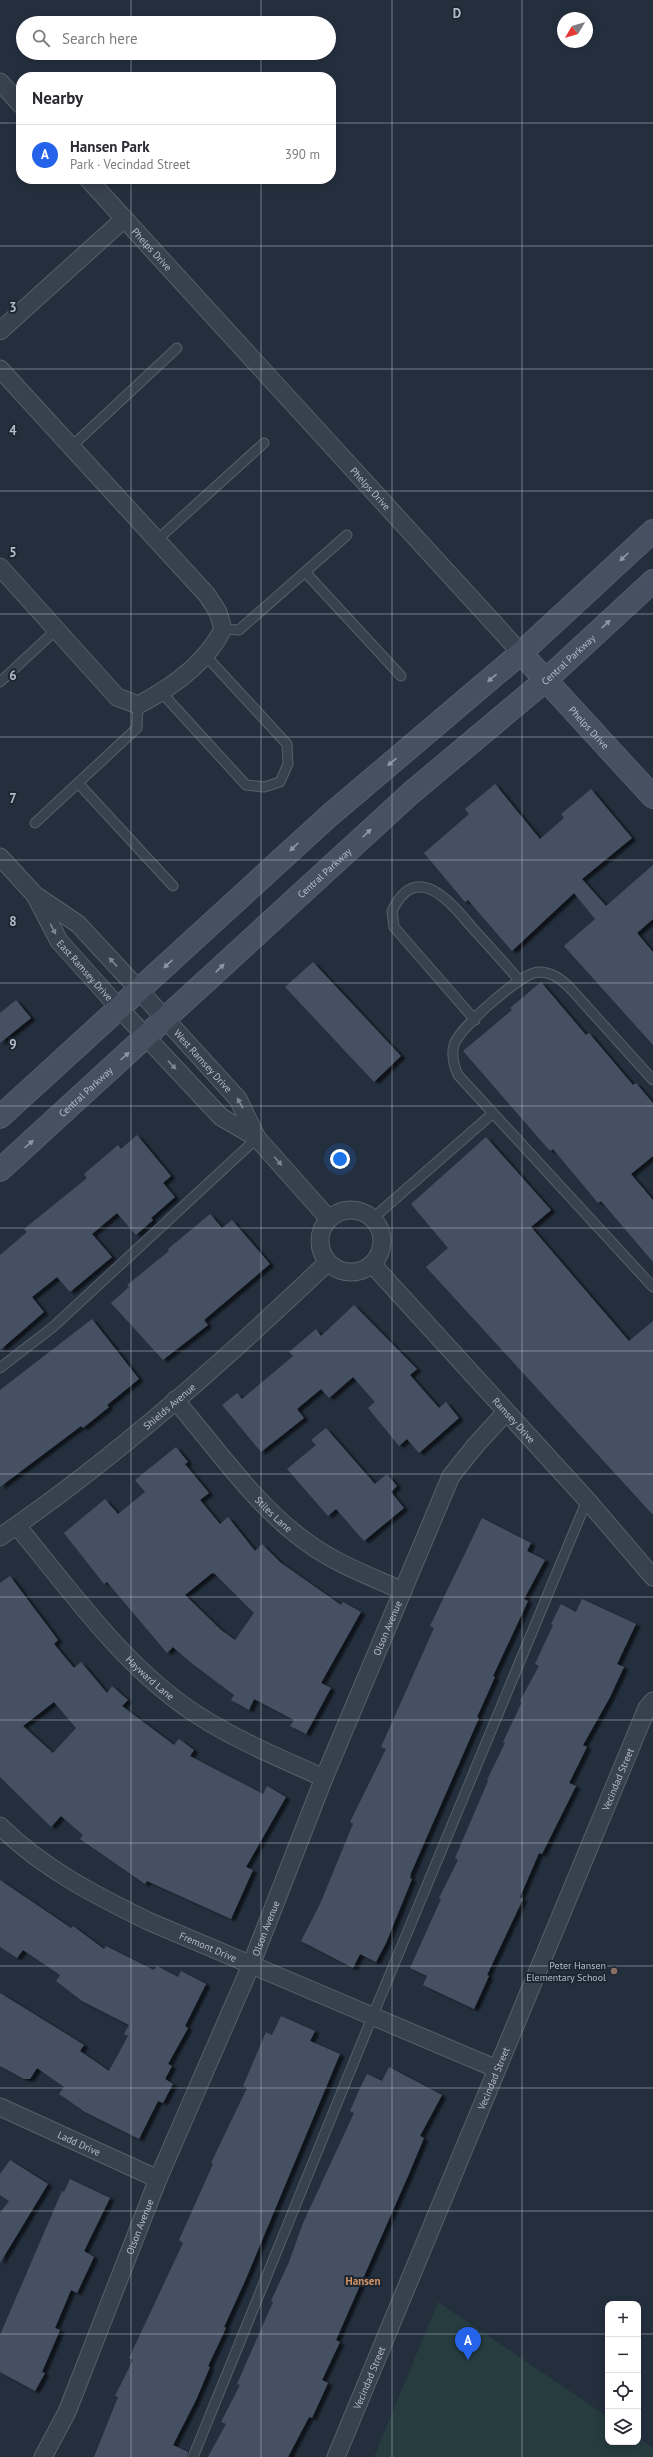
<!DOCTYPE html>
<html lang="en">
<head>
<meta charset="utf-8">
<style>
	body { margin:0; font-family:"PT Sans",sans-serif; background:#f2f2f3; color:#2b2b33 }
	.controls { position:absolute; right:12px; bottom:12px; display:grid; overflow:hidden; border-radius:8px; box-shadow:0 2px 10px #0003 }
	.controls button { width:36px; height:36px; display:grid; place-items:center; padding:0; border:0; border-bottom:1px solid #e1e1e2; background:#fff; color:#2b2b33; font:20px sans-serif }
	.compass { position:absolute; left:557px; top:12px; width:36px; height:36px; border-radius:50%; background:#fff; box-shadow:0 2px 10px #0003; rotate:232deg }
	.you { position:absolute; left:340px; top:1159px; width:14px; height:14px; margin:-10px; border:3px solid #fff; border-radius:50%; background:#1a73e8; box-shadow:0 0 0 6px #1a73e833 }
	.badge { display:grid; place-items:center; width:26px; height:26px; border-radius:50%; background:#2563eb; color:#fff; font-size:13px; font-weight:700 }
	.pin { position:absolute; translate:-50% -33px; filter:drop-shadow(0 1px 2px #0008) }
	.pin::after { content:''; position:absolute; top:21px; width:14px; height:12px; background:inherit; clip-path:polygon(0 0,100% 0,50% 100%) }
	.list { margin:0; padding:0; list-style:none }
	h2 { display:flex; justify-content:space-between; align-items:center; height:52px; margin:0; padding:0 16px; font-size:17px }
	h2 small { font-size:13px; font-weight:400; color:#7c7c81 }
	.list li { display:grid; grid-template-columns:26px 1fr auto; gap:12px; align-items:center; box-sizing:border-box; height:60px; padding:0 16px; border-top:1px solid #e1e1e2 }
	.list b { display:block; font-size:15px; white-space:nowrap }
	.list p { margin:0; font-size:13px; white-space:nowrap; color:#7c7c81 }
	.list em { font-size:13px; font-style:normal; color:#7c7c81 }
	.icon { flex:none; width:22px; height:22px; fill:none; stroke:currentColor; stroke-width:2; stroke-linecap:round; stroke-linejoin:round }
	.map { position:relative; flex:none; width:653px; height:2457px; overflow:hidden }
	.search { position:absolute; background:#fff; box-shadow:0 2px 10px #0003; left:16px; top:16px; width:320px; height:44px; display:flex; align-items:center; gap:10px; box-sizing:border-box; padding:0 14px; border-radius:22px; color:#7c7c81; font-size:15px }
	.panel { position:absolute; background:#fff; box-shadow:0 2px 10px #0003; left:16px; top:72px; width:320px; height:112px; border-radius:16px }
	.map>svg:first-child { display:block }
	.green { fill:#263c3f }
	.building { fill:#455162; fill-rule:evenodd; filter:url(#shadow) }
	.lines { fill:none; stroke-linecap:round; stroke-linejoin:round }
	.lane-casing { stroke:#565f6c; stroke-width:11 }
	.street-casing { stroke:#565f6c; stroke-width:19 }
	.secondary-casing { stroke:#565f6c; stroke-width:24 }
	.lane { stroke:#38414e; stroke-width:9 }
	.street { stroke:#38414e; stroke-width:17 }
	.secondary { stroke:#465061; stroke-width:22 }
	.oneway { fill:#8e96a5 }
	.oneway2 { fill:#7c8592 }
	.grid { fill:none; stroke:#b4bcc9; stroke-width:1; stroke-opacity:0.55 }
	.education-dot { fill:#8d6e63; stroke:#1d2633; stroke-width:1.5 }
	.labels { text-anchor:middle; stroke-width:4; stroke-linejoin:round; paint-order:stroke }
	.street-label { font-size:10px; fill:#b4bcc9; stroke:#1d2633 }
	.poi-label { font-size:10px; fill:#b4bcc9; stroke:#1d2633; text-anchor:end }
	.neighbourhood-label { font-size:11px; font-weight:bold; fill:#d59563; stroke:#1d2633 }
	.grid-label { font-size:13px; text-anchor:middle; font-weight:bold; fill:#b4bcc9; stroke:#1d2633; stroke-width:4; stroke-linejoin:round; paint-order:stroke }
</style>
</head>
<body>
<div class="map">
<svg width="653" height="2457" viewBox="0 0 653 2457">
	<defs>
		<filter id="shadow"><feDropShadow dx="4.5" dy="2.5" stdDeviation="1" flood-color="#0009"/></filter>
	</defs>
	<rect width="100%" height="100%" fill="#242f3e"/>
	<!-- green -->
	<path class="green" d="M438,2302L608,2417V2442H638V2438L653,2448V2457H374Z"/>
	<!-- building -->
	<path class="building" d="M495,784L540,839L564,818L561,814L591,789L632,838L582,879L606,906L653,865V919L637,933L653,952V1045L564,946L595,919L574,893L512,951L468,900L465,902L424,853L469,814L465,809Z
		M313,962L401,1056L374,1082L285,987Z
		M541,982L586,1035L589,1033L633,1085L636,1083L653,1103V1156L631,1174L653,1200V1262L601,1201L598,1203L553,1149L550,1151L463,1051L512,1010L510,1008Z
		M16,1000L31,1018L0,1043V1013Z
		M137,1135L171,1176L163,1183L175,1197L151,1218L153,1220L136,1235L117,1213L92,1234L112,1257L70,1292L57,1277L32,1297L44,1312L0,1350V1255L27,1232L24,1229L87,1178L84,1174L118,1145L121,1149Z
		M486,1137L551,1210L531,1227L629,1341L653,1321V1515L426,1267L448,1248L411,1204Z
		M210,1214L222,1228L232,1220L270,1264L204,1320L208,1325L163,1360L111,1303L129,1287L127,1285L169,1251L168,1249Z
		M354,1305L417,1369L410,1375L439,1408L446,1402L459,1418L419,1453L407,1439L399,1446L368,1408L375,1402L353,1377L329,1398L321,1389L297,1409L304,1418L261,1452L222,1405L237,1393L242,1399L293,1356L289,1352L316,1329L321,1336Z
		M92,1319L139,1379L107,1405L109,1407L83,1428L81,1426L0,1487V1390Z
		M326,1428L375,1484L387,1474L397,1486L391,1492L404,1508L364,1541L336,1509L328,1516L287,1469L316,1445L311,1440Z
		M176,1447L188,1462L185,1464L209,1493L200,1500L220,1524L228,1517L255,1551L262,1544L281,1563L341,1605L343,1602L361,1612L321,1683L331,1688L306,1734L290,1726L294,1720L254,1699L249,1710L231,1700L234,1695L190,1662L173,1647L167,1653L107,1582L104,1584L64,1533L105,1499L118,1514L145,1492L135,1480ZM212,1573L215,1574L254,1613L235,1640L221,1630L185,1595Z
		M482,1518L531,1543L527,1551L545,1560L524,1599L528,1601L493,1676L495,1677L477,1717L479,1718L411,1873L410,1878L412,1879L386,1943L376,1962L360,1954L353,1968L301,1941L320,1904L353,1824L350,1822L386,1749L381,1747L434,1628L430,1626Z
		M10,1576L58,1640L54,1644L74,1668L81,1662L107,1693L112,1686L128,1700L122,1706L174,1745L179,1739L194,1750L190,1756L263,1794L267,1786L286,1797L246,1867L253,1870L231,1919L147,1881L145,1884L80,1839L83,1835L61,1816L51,1827L0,1777V1583ZM54,1702L76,1728L53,1753L23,1726Z
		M582,1599L636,1624L617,1664L624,1667L609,1699L583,1745L587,1747L569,1783L576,1786L542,1854L539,1853L520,1897L523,1899L487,1975L489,1976L474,2009L423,1985L427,1976L410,1968L441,1899L439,1898L458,1860L455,1858L488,1781L487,1780L505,1743L503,1742L522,1702L520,1701L539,1666L535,1664L553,1625L551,1624L561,1604L576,1612Z
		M0,1880L71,1928L73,1926L104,1949L106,1946L154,1970L157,1966L178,1977L181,1971L206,1984L185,2026L188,2028L168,2064L172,2066L165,2079L173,2084L163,2103L158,2101L139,2139L85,2112L59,2094L64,2087L37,2068L30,2079H24L0,2066V1993L84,2045L80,2051L109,2071L128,2036L124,2034L129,2025L82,2001L56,1981L60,1975L23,1950L17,1958L0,1947Z
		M281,2016L315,2031L310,2041L340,2054L245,2281L224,2327L226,2328L208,2366L210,2367L196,2400L173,2445L188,2452L187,2457H94L118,2397L115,2396L133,2360L129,2358L183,2243L179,2240L213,2164L211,2163L247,2088L243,2086L266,2032L272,2035Z
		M389,2067L442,2095L420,2136L424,2138L408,2176L336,2340L340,2342L322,2380L328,2383L312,2418L309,2417L288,2457H208L226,2424L221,2422L240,2385L237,2384L273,2302L271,2301L289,2262L303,2223L354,2113L350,2111L360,2088L367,2074L382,2081Z
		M10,2160L48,2184L0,2263V2213L9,2201L0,2195V2174Z
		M70,2179L110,2198L84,2251L94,2257L77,2293L71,2290L55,2328L60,2330L42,2372L45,2373L35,2391L0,2372V2335L62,2191L64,2192Z"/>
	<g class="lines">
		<defs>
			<path id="lane" d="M72,446L177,348
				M157,540L264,443
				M305,572L401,676
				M223,629L239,630L347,535
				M0,682L56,630
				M162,693L246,785L264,787L280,782L288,764L287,744L205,655
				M78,783L173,886
				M35,823L137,728L138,705
				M475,1020L394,927L392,911C418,857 454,907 476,932C491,948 505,964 519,980
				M653,1080L570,988C561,979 552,972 538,972C521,973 458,1029 454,1045C451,1056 454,1066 458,1075L653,1287
				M372,1219L492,1114
				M0,1368L53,1327L257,1138
				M193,2457L373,2015L587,1500"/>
			<g id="street">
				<path d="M0,82L21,105"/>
				<path id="s1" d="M88,179L521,653"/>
				<path d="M0,331L124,219"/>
				<path d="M0,369L207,595L218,612L223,629C206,663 171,688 138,705L117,697L0,567"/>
				<path id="s2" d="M0,857L35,895L78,924L139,990L238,1099L257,1138"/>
				<path id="s3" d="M35,895L59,941L120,1009L221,1117L257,1138L329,1219"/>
				<circle cx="351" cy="1241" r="31"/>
				<path id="s4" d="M372,1264L587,1500L653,1577"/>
				<path id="s5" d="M175,1400C216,1447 254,1504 305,1541C334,1563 370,1576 403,1591"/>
				<path id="s6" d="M17,1526C73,1593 124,1668 199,1716C238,1741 282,1759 324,1778"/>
				<path id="s7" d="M0,1537C117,1457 225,1360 328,1262"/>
				<path id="s8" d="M0,1826C42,1868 95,1895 148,1921L497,2069"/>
				<path id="s9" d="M0,2107L158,2179"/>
				<path id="s10" d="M43,2457L67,2412L158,2179L251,1965L324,1778L451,1476L475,1446L506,1412"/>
				<path id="s11" d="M336,2457L647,1708L653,1701"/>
			</g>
			<g id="secondary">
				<path id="s12" d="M521,653L653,797"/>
				<path d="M0,1117L330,815L521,653L653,531"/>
				<path id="s13" d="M0,1170L411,793L547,679L653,581"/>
			</g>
		</defs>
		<!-- lane casing -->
		<use href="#lane" class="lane-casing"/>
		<!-- street casing -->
		<use href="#street" class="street-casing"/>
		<!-- secondary casing -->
		<use href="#secondary" class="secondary-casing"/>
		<!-- lane -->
		<use href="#lane" class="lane"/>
		<!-- street -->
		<use href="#street" class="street"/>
		<!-- secondary -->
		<use href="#secondary" class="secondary"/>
	</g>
	<!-- one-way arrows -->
	<defs><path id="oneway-solid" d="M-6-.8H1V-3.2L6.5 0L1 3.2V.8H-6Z"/></defs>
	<g class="oneway">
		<use href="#oneway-solid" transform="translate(624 557) rotate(137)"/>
		<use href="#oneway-solid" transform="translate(606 624) rotate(-43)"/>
		<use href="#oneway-solid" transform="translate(492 678) rotate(140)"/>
		<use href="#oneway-solid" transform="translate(392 762) rotate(140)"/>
		<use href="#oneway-solid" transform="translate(367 833) rotate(-43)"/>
		<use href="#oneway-solid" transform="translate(294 847) rotate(137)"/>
		<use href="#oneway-solid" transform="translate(168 964) rotate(137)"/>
		<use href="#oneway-solid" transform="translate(220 968) rotate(-43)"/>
		<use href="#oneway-solid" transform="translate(125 1056) rotate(-42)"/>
		<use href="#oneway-solid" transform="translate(29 1144) rotate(-42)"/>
	</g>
	<g class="oneway2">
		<use href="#oneway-solid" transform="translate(53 929) rotate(62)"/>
		<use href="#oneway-solid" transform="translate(113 962) rotate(-133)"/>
		<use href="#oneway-solid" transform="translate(172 1065) rotate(47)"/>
		<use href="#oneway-solid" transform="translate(240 1103) rotate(-119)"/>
		<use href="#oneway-solid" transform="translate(278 1161) rotate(49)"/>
	</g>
	<!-- grid -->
	<path class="grid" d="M131,0V23M261,0V23M392,0V2457M522,0V2457M131,53V77M261,53V77M0,123H21M331,123H653M131,179V2457M261,179V2457M0,246H653M0,369H653M0,491H653M0,614H653M0,737H653M0,860H653M0,983H653M0,1106H653M0,1228H653M0,1351H653M0,1474H653M0,1597H653M0,1720H653M0,1843H653M0,1966H653M0,2088H653M0,2211H653M0,2334H608M638,2334H653"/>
	<!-- markers -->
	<circle class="education-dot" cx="614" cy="1971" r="4"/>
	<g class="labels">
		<!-- street labels -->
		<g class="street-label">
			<text dy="4" stroke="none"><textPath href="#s1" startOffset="95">Phelps Drive</textPath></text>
			<text dy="4" stroke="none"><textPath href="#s1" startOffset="419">Phelps Drive</textPath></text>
			<text dy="4" stroke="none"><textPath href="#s13" startOffset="764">Central Parkway</textPath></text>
			<text dy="4" stroke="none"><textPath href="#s12" startOffset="101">Phelps Drive</textPath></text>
			<text dy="4" stroke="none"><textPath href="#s13" startOffset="440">Central Parkway</textPath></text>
			<text dy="4" stroke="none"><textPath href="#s3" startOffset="91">East Ramsey Drive</textPath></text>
			<text dy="4" stroke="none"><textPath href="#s2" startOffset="289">West Ramsey Drive</textPath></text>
			<text dy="4" stroke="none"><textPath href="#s13" startOffset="116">Central Parkway</textPath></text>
			<text dy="4" stroke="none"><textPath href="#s7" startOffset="214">Shields Avenue</textPath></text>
			<text dy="4" stroke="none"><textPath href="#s4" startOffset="211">Ramsey Drive</textPath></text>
			<text dy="4" stroke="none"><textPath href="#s5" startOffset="151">Stiles Lane</textPath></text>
			<text dy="4" stroke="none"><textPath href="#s10" startOffset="898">Olson Avenue</textPath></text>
			<text dy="4" stroke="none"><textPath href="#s6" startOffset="202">Hayward Lane</textPath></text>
			<text dy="4" stroke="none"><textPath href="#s11" startOffset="734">Vecindad Street</textPath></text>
			<text dy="4" stroke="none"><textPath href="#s10" startOffset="574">Olson Avenue</textPath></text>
			<text dy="4" stroke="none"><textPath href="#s8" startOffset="242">Fremont Drive</textPath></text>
			<text dy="4" stroke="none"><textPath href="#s11" startOffset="410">Vecindad Street</textPath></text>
			<text dy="4" stroke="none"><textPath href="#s9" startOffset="87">Ladd Drive</textPath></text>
			<text dy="4" stroke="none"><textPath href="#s10" startOffset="250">Olson Avenue</textPath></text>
			<text dy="4" stroke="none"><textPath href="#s11" startOffset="86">Vecindad Street</textPath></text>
		</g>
		<!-- poi labels -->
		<g class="poi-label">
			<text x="606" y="1969">Peter Hansen<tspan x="606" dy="12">Elementary School</tspan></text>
		</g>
		<!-- neighbourhood labels -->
		<g class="neighbourhood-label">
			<text x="363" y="2285">Hansen</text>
		</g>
	</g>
	<g class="grid-label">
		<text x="457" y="18">D</text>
		<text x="13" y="312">3</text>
		<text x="13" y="435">4</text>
		<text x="13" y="557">5</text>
		<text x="13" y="680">6</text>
		<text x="13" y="803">7</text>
		<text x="13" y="926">8</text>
		<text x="13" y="1049">9</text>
	</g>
</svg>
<div class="controls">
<button>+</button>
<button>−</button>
<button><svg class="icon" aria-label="locate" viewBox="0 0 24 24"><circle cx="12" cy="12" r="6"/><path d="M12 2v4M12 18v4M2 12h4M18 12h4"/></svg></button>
<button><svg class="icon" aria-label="layers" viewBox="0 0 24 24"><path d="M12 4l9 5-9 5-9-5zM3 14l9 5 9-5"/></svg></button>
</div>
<svg class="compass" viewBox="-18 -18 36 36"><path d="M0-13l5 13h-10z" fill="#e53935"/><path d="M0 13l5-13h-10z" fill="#7c7c81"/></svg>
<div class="you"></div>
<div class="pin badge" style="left:468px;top:2360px">A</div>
<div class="search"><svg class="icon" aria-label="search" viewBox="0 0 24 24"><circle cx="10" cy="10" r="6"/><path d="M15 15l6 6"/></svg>Search here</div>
<section class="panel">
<h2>Nearby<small></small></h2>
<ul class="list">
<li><span class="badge">A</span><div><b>Hansen Park</b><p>Park · Vecindad Street</p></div><em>390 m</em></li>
</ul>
</section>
</div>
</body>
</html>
